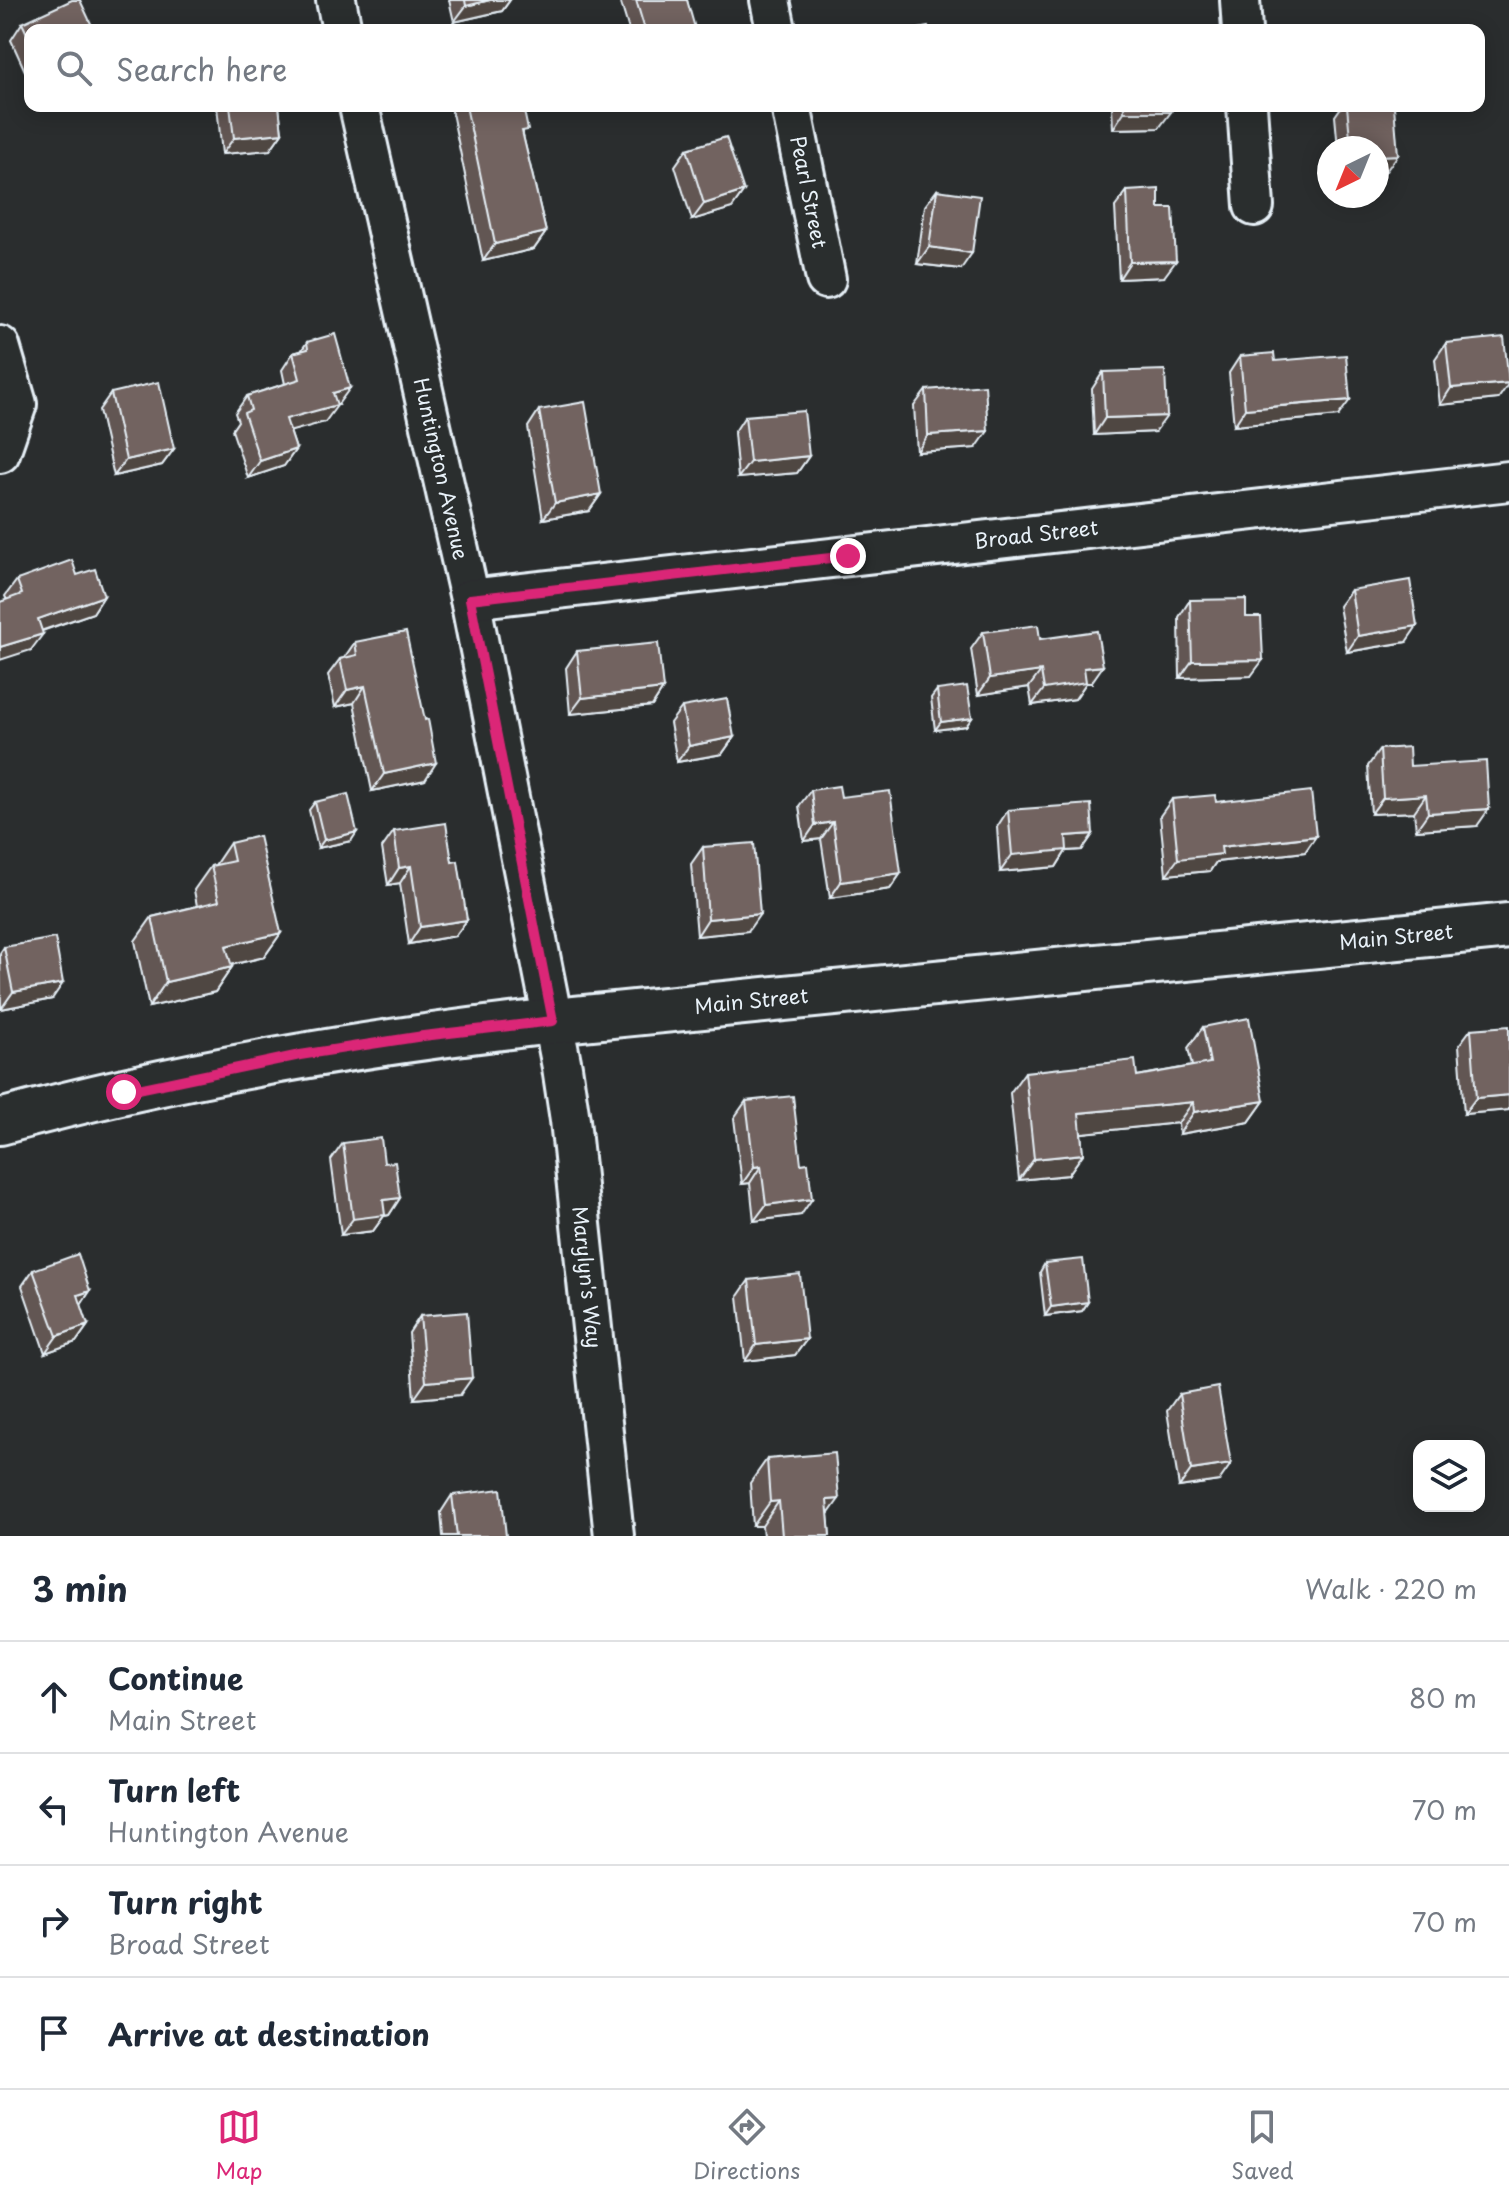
<!DOCTYPE html>
<html lang="en">
<head>
<meta charset="utf-8">
<style>
	body { margin:0; font-family:"Playpen Sans",sans-serif; background:#f6f6f7; color:#1f2937 }
	.controls { position:absolute; right:24px; bottom:24px; display:grid; overflow:hidden; border-radius:16px; box-shadow:0 4px 20px #0003 }
	.controls button { width:72px; height:72px; display:grid; place-items:center; padding:0; border:0; border-bottom:2px solid #e0e1e3; background:#fff; color:#1f2937; font:40px sans-serif }
	.compass { position:absolute; left:1317px; top:136px; width:72px; height:72px; border-radius:50%; background:#fff; box-shadow:0 4px 20px #0003; rotate:223deg }
	.stop { position:absolute; width:24px; height:24px; margin:-18px; border:6px solid #db2777; border-radius:50%; background:#fff }
	.stop.end { background:#db2777; border-color:#fff; box-shadow:0 2px 8px #0008 }
	.list { margin:0; padding:0; list-style:none }
	h2 { display:flex; justify-content:space-between; align-items:center; height:104px; margin:0; padding:0 32px; font-size:34px }
	h2 small { font-size:26px; font-weight:400; color:#747a83 }
	.list li { display:grid; grid-template-columns:52px 1fr auto; gap:24px; align-items:center; box-sizing:border-box; height:112px; padding:0 32px; border-top:2px solid #e0e1e3 }
	.list b { display:block; font-size:30px; white-space:nowrap }
	.list p { margin:0; font-size:26px; white-space:nowrap; color:#747a83 }
	.list em { font-size:26px; font-style:normal; color:#747a83 }
	.icon { flex:none; width:44px; height:44px; fill:none; stroke:currentColor; stroke-width:2; stroke-linecap:round; stroke-linejoin:round }
	.map { position:relative; flex:none; width:1509px; height:1536px; overflow:hidden }
	.search { position:absolute; background:#fff; box-shadow:0 4px 20px #0003; left:24px; right:24px; top:24px; height:88px; display:flex; align-items:center; gap:20px; box-sizing:border-box; padding:0 28px; border-radius:16px; color:#747a83; font-size:30px }
	.sheet { height:552px; background:#fff }
	nav { display:flex; justify-content:space-around; align-items:center; box-sizing:border-box; height:112px; border-top:2px solid #e0e1e3; background:#fff; font-size:22px; color:#747a83 }
	nav a { display:grid; justify-items:center; gap:4px }
	nav .on { color:#db2777 }
	.map>svg:first-child { display:block }
	.lines { fill:none; stroke-linecap:round; stroke-linejoin:round }
	.street-casing { stroke:#e8f1f8; stroke-width:44 }
	.secondary-casing { stroke:#e8f1f8; stroke-width:50 }
	.street { stroke:#2a2d2e; stroke-width:38 }
	.secondary { stroke:#2a2d2e; stroke-width:44 }
	.wall { fill:#625653; stroke:#e8f1f8; stroke-width:2 }
	.shaded-wall { fill:#504643; stroke:#e8f1f8; stroke-width:2 }
	.building { fill:#726460; stroke:#e8f1f8; stroke-width:2 }
	.route { stroke:#db2777; stroke-width:10 }
	.labels { text-anchor:middle; stroke-width:8; stroke-linejoin:round; paint-order:stroke }
	.street-label { font-size:20px; fill:#e8f1f8; stroke:#2a2d2e }
</style>
</head>
<body>
<div class="map">
<svg width="1509" height="1536" viewBox="0 0 1509 1536">
	<rect width="100%" height="100%" fill="#2a2d2e"/>
	<filter id="ink" filterUnits="userSpaceOnUse"><feTurbulence type="fractalNoise" baseFrequency=".0125" numOctaves="2"/><feDisplacementMap in="SourceGraphic" scale="16" xChannelSelector="R" yChannelSelector="G"/><feConvolveMatrix kernelMatrix="1 2 1 2 8 2 1 2 1" color-interpolation-filters="sRGB"/></filter>
	<g filter="url(#ink)">
		<g class="lines">
			<defs>
				<g id="street">
					<path d="M336,0L342,30"/>
					<path d="M770,0L776,30"/>
					<path d="M1240,0L1242,30"/>
					<path id="s1" d="M359,106L470,599L562,1067L570,1120L614,1536"/>
					<path id="s2" d="M791,106L826,279"/>
					<path d="M1247,106L1254,206"/>
					<path d="M0,346L17,404L0,453"/>
					<path id="s3" d="M470,599L1509,481"/>
				</g>
				<g id="secondary">
					<path id="s4" d="M0,1122C181,1072 367,1042 553,1021L1509,926"/>
				</g>
			</defs>
			<!-- street casing -->
			<use href="#street" class="street-casing"/>
			<!-- secondary casing -->
			<use href="#secondary" class="secondary-casing"/>
			<!-- street -->
			<use href="#street" class="street"/>
			<!-- secondary -->
			<use href="#secondary" class="secondary"/>
		</g>
		<!-- wall -->
		<path class="wall" d="M449,0H510L502,11L454,22Z
			M620,0H687L693,30H629Z
			M22,23L30,30V82L11,40Z
			M217,106H279L282,133L270,150L222,154Z
			M453,106H523V136L546,232L534,249L483,261L451,108Z
			M1112,106H1171L1159,128L1113,129Z
			M1342,106H1394L1386,171L1377,172V148H1338L1335,116Z
			M687,149L744,191L732,208L692,220L675,166Z
			M937,190L961,269L917,264L925,206Z
			M1127,191L1164,277L1119,279L1115,207Z
			M307,342L339,405H336L325,422L290,431L296,449L284,466L248,478L232,430L238,421L235,413L247,396L285,384L282,370L293,353L301,351Z
			M1446,343L1498,399L1440,405L1435,359Z
			M1240,356L1275,361L1338,416L1234,426L1229,373Z
			M1103,372L1155,432L1094,435L1092,389Z
			M926,390L976,448L917,452L914,406Z
			M111,393L174,449L162,465L114,476L99,410Z
			M539,410L601,494L589,511L543,519L528,427Z
			M745,416L809,456L797,473L738,478L734,433Z
			M77,575L104,596L93,613L42,631L31,650L5,596L17,580Z
			M1351,590L1406,642L1347,652L1339,606Z
			M1190,600L1246,617L1251,676L1180,678L1179,617Z
			M983,632L1040,639L1091,683H1086L1075,699L1032,705L1029,687L978,695L971,649Z
			M355,642L425,780L372,791L354,703L335,707L328,675L340,659L344,658Z
			M577,651L663,689L652,706L570,714L566,668Z
			M937,690L972,718L966,726L935,730L931,698Z
			M682,707L734,737L722,754L677,762L670,723Z
			M1380,749L1410,766L1477,826L1416,830L1414,812L1371,814L1368,766Z
			M811,790L841,797L901,873L890,889L830,898L821,839L804,841L799,806Z
			M1172,799L1216,802L1316,836L1305,852L1216,862L1210,871L1166,875L1160,816Z
			M315,802L351,841L318,848L309,810Z
			M1008,810L1093,834L1082,850L1066,851L1056,867L1000,872L997,827Z
			M394,831L452,862L467,920L455,936L409,944L400,883L388,885L382,848Z
			M230,843L281,933L264,957L231,965L232,967L215,992L149,1007L135,941L152,917L197,906L194,890L211,866L215,865Z
			M703,847L748,931L697,936L691,864Z
			M4,947L52,999L1,1009L0,953Z
			M1203,1027L1264,1101L1249,1122L1179,1134L1178,1123L1081,1133L1083,1154L1068,1175L1019,1180L1010,1093L1025,1072L1137,1076L1192,1066L1188,1048Z
			M1471,1029L1509,1110L1464,1114L1459,1045Z
			M746,1101L801,1215L754,1221L750,1183L742,1184L734,1118Z
			M343,1143L384,1163L400,1198L389,1215L384,1216L373,1231L341,1235L331,1160Z
			M1045,1263L1088,1302L1082,1311L1045,1316L1040,1272Z
			M33,1270L90,1291L81,1305L88,1325L76,1342L45,1353L22,1286Z
			M749,1280L807,1339L795,1355L745,1361L738,1296Z
			M420,1316L460,1395L414,1399L409,1333Z
			M1179,1394L1219,1481L1179,1487L1167,1411Z
			M767,1459L828,1515L830,1536H763L762,1526H753L750,1483Z
			M452,1495L506,1536H443L441,1512Z"/>
		<!-- shaded-wall -->
		<path class="shaded-wall" d="M490,0H510L502,11L454,22L466,6Z
			M1124,112H1171L1159,128L1113,129Z
			M282,133L270,150L222,154L234,138Z
			M1398,155L1386,171L1377,172V156Z
			M744,191L732,208L692,220L704,204Z
			M546,232L534,249L483,261L495,244Z
			M929,247L972,253L961,269L917,264Z
			M1176,261L1164,277L1119,279L1130,262Z
			M1509,383L1498,399L1440,405L1451,388Z
			M350,388L325,422L274,436L286,419L333,393Z
			M1350,400L1338,416L1234,426L1245,409Z
			M1167,416L1155,432L1094,435L1105,418Z
			M988,431L976,448L917,452L928,435Z
			M174,449L162,465L114,476L126,460Z
			M296,449L284,466L248,478L260,461Z
			M809,456L797,473L738,478L750,462Z
			M601,494L589,511L543,519L555,503Z
			M104,596L93,613L26,636L38,619Z
			M1417,626L1406,642L1347,652L1358,636Z
			M43,634L31,650L0,660V647Z
			M1263,660L1251,676L1180,678L1192,661Z
			M1103,666L1091,683H1086L1075,699L1032,705L1044,689L1084,668Z
			M1041,671L1029,687L978,695L990,678Z
			M365,686L354,703L335,707L347,690Z
			M663,689L652,706L570,714L582,698Z
			M972,718L966,726L935,730L941,722Z
			M734,737L722,754L677,762L689,746Z
			M436,763L425,780L372,791L384,774Z
			M1426,795L1414,812L1371,814L1383,798Z
			M1489,809L1477,826L1416,830L1428,813Z
			M833,822L821,839L804,841L815,825Z
			M357,832L351,841L318,848L324,840Z
			M1093,834L1082,850L1066,851L1056,867L1000,872L1012,855L1066,836Z
			M1316,836L1305,852L1216,862L1210,871L1166,875L1178,859L1221,847Z
			M411,866L400,883L388,885L399,868Z
			M901,873L890,889L830,898L841,882Z
			M760,914L748,931L697,936L708,919Z
			M467,920L455,936L409,944L420,927Z
			M281,933L264,957L209,970L226,946Z
			M232,967L215,992L149,1007L166,982Z
			M63,983L52,999L1,1009L13,992Z
			M1509,1095V1110L1464,1114L1476,1098Z
			M1264,1101L1249,1122L1179,1134L1194,1112Z
			M1193,1102L1178,1123L1064,1135L1079,1113Z
			M1083,1154L1068,1175L1019,1180L1034,1159Z
			M761,1166L750,1183L742,1184L754,1167Z
			M400,1198L389,1215L384,1216L373,1231L341,1235L353,1219L383,1200Z
			M812,1199L801,1215L754,1221L766,1205Z
			M90,1291L79,1307L78,1295Z
			M1088,1302L1082,1311L1045,1316L1051,1307Z
			M88,1325L76,1342L45,1353L57,1336Z
			M807,1339L795,1355L745,1361L756,1345Z
			M472,1378L460,1395L414,1399L426,1382Z
			M1231,1464L1219,1481L1179,1487L1191,1470Z
			M839,1499L822,1523L827,1500Z
			M779,1501L762,1526H753L770,1502Z"/>
		<!-- building -->
		<path class="building" d="M72,0H80L94,30H30V40L22,23Z
			M465,0H490L466,6Z
			M636,0H687L695,28L687,30H645Z
			M928,27L929,30H913Z
			M230,106H279L282,133L234,138Z
			M466,106H523L528,130L522,131L546,232L495,244Z
			M1124,106H1171V112H1124Z
			M1347,106H1394L1398,155L1377,156V148H1351Z
			M726,137L744,191L704,204L687,149Z
			M1159,189V208H1173L1176,261L1130,262L1127,191Z
			M937,190L980,196L972,253L929,247Z
			M335,334L350,388L333,393L337,405L286,419L296,449L260,461L244,413L251,410L247,396L300,379L293,353L308,349L307,342Z
			M1504,337L1509,383L1451,388L1446,343Z
			M1274,353L1275,361L1346,355L1350,400L1245,409L1240,356Z
			M1165,370L1167,416L1105,418L1103,372Z
			M159,382L174,449L126,460L111,393Z
			M985,385L988,431L928,435L926,390Z
			M585,402L601,494L555,503L539,410Z
			M804,411L809,456L750,462L745,416Z
			M72,560L77,575L95,569L104,596L38,619L43,634L0,647V602L22,594L17,580Z
			M1410,580L1417,626L1358,636L1351,590Z
			M1246,599V617H1261L1263,660L1192,661L1190,600Z
			M1038,625L1040,639L1097,631L1103,666L1084,668L1086,682L1044,689L1041,671L990,678L983,632Z
			M406,632L425,720L428,719L436,763L384,774L365,686L347,690L340,659L357,655L355,642Z
			M658,643L663,689L582,698L577,651Z
			M967,686L972,718L941,722L937,690Z
			M727,699L734,737L689,746L682,707Z
			M1409,747L1410,766L1486,761L1489,809L1428,813L1426,795L1383,798L1380,749Z
			M839,786L841,797L890,791L901,873L841,882L833,822L815,825L811,790Z
			M1311,791L1316,836L1221,847L1222,854L1178,859L1172,799L1215,795L1216,802Z
			M348,794L357,832L324,840L315,802Z
			M1091,804L1093,834L1066,836L1067,850L1012,855L1008,810Z
			M446,823L452,862L458,861L467,920L420,927L411,866L399,868L394,831Z
			M259,836L281,933L226,946L232,967L166,982L152,917L219,901L211,866L234,861L230,843Z
			M754,843L760,914L708,919L703,847Z
			M55,938L63,983L13,992L4,947Z
			M1249,1018L1264,1101L1194,1112L1193,1102L1079,1113L1083,1154L1034,1159L1025,1072L1135,1060L1137,1076L1210,1063L1203,1027Z
			M1509,1026V1095L1476,1098L1471,1029Z
			M793,1096L801,1164L808,1163L812,1199L766,1205L761,1166L754,1167L746,1101Z
			M381,1138L384,1163L395,1162L400,1198L383,1200L385,1215L353,1219L343,1143Z
			M78,1254L90,1291L78,1295L88,1325L57,1336L33,1270Z
			M1083,1259L1088,1302L1051,1307L1045,1263Z
			M800,1274L807,1339L756,1345L749,1280Z
			M467,1312L472,1378L426,1382L420,1316Z
			M1218,1387L1231,1464L1191,1470L1179,1394Z
			M835,1453L839,1499L827,1500L830,1536H782L779,1501L770,1502L767,1459Z
			M501,1489L506,1536H457L452,1495Z"/>
	</g>
	<g class="lines" filter="url(#ink)">
		<!-- route -->
		<path class="route" d="M124,1092L300,1055L423,1036L553,1021L470,599L848,556"/>
	</g>
	<g class="labels">
		<!-- street labels -->
		<g class="street-label">
			<text dy="7" stroke="none"><textPath href="#s2" startOffset="88">Pearl Street</textPath></text>
			<text dy="7" stroke="none"><textPath href="#s1" startOffset="372">Huntington Avenue</textPath></text>
			<text dy="7" stroke="none"><textPath href="#s3" startOffset="570">Broad Street</textPath></text>
			<text dy="7" stroke="none"><textPath href="#s4" startOffset="1410">Main Street</textPath></text>
			<text dy="7" stroke="none"><textPath href="#s4" startOffset="762">Main Street</textPath></text>
			<text dy="7" stroke="none"><textPath href="#s1" startOffset="1194">Marylyn's Way</textPath></text>
		</g>
	</g>
</svg>
<div class="controls">
<button><svg class="icon" aria-label="layers" viewBox="0 0 24 24"><path d="M12 4l9 5-9 5-9-5zM3 14l9 5 9-5"/></svg></button>
</div>
<svg class="compass" viewBox="-18 -18 36 36"><path d="M0-13l5 13h-10z" fill="#e53935"/><path d="M0 13l5-13h-10z" fill="#747a83"/></svg>
<div class="stop" style="left:124px;top:1092px"></div>
<div class="stop end" style="left:848px;top:556px"></div>
<div class="search"><svg class="icon" aria-label="search" viewBox="0 0 24 24"><circle cx="10" cy="10" r="6"/><path d="M15 15l6 6"/></svg>Search here</div>
</div>
<section class="sheet">
<h2>3 min<small>Walk · 220 m</small></h2>
<ul class="list">
<li><svg class="icon" aria-label="ahead" viewBox="0 0 24 24"><path d="M12 20V5M6 11l6-6 6 6"/></svg><div><b>Continue</b><p>Main Street</p></div><em>80 m</em></li>
<li><svg class="icon" aria-label="left" viewBox="0 0 24 24"><path d="M17 20v-9H6M10 6l-5 5 5 5"/></svg><div><b>Turn left</b><p>Huntington Avenue</p></div><em>70 m</em></li>
<li><svg class="icon" aria-label="right" viewBox="0 0 24 24"><path d="M7 20v-9h11M14 6l5 5-5 5"/></svg><div><b>Turn right</b><p>Broad Street</p></div><em>70 m</em></li>
<li><svg class="icon" aria-label="arrive" viewBox="0 0 24 24"><path d="M6 21V4h12l-3 4 3 4H6"/></svg><div><b>Arrive at destination</b></div></li>
</ul>
</section>
<nav>
<a class="on"><svg class="icon" aria-label="map" viewBox="0 0 24 24"><path d="M3 6l6-2 6 2 6-2v14l-6 2-6-2-6 2zM9 4v14M15 6v14"/></svg>Map</a>
<a><svg class="icon" aria-label="directions" viewBox="0 0 24 24"><path d="M12 3l9 9-9 9-9-9zM9 14v-3h6M13 9l2 2-2 2"/></svg>Directions</a>
<a><svg class="icon" aria-label="saved" viewBox="0 0 24 24"><path d="M7 4h10v16l-5-4-5 4z"/></svg>Saved</a>
</nav>
</body>
</html>
